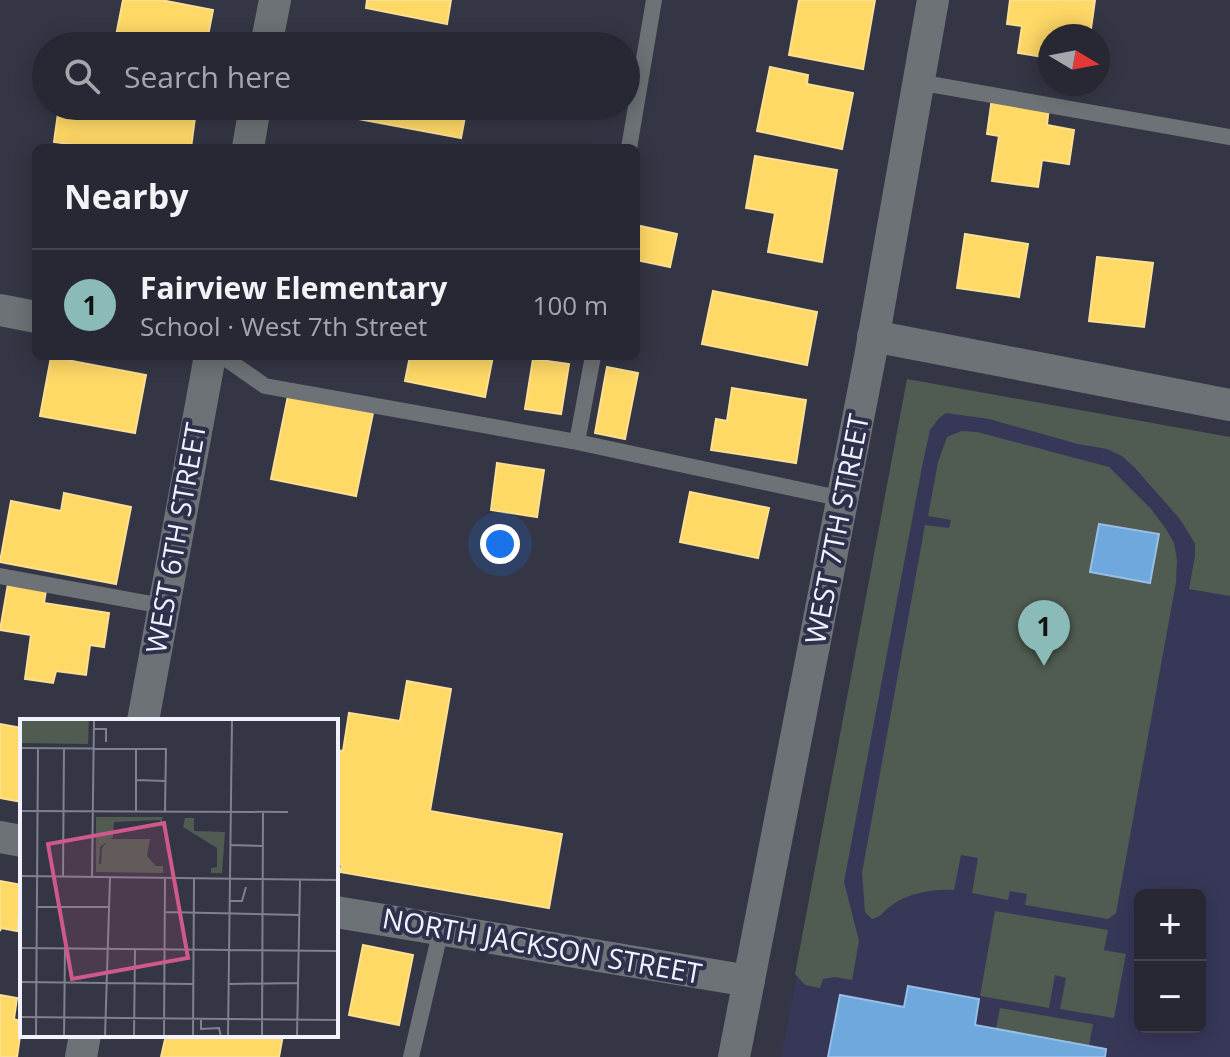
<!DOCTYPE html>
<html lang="en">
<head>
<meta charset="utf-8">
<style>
	body { margin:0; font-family:"Open Sans",sans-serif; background:#343440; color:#f1f3f6 }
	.controls { position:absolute; right:24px; bottom:24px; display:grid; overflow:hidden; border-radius:12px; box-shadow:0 4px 20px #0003 }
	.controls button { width:72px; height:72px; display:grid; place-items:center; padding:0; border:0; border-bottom:2px solid #44444f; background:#282834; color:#f1f3f6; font:40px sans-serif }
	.compass { position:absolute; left:1038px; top:24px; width:72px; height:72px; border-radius:50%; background:#282834; box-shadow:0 4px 20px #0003; rotate:100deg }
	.you { position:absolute; left:500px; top:544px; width:28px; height:28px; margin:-20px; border:6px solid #fff; border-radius:50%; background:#1a73e8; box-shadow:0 0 0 12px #1a73e833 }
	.badge { display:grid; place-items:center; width:52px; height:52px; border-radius:50%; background:#8bbbb9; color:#111; font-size:26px; font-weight:700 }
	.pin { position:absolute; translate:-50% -66px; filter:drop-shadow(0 2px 4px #0008) }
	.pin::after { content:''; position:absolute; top:42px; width:28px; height:24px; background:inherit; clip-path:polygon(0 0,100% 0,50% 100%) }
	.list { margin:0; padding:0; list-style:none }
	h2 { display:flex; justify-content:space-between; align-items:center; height:104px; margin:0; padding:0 32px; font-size:34px }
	h2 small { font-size:26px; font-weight:400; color:#a5a6ac }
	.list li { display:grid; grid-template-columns:52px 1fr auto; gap:24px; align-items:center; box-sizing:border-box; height:112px; padding:0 32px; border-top:2px solid #44444f }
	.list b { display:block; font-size:30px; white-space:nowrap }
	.list p { margin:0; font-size:26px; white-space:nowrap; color:#a5a6ac }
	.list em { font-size:26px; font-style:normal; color:#a5a6ac }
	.icon { flex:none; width:44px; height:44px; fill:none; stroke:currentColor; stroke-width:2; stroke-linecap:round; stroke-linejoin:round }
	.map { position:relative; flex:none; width:1230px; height:1057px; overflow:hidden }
	.search { position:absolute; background:#282834; box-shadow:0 4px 20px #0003; left:32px; top:32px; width:608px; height:88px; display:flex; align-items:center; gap:20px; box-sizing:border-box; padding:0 28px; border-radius:44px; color:#a5a6ac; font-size:30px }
	.panel { position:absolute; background:#282834; box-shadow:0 4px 20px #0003; left:32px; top:144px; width:608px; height:216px; border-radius:12px }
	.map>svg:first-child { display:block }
	.built { fill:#373858; fill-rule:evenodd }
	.green { fill:#505c51; fill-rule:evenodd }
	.homes { fill:#ffd966; stroke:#fbe093; stroke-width:2 }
	.schools { fill:#6fa8dc; stroke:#96bee6; stroke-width:2 }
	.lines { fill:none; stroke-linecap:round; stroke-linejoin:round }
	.lane { stroke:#6c7275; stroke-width:16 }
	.street { stroke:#6c7275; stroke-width:32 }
	.labels { text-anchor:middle; stroke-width:8; stroke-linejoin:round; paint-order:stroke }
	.street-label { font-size:28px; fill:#f1f2fd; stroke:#2e304c }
	.inset-road { fill:none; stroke:#80818f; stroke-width:2 }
	.view { fill:#d0598c; fill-opacity:0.15; stroke:#d0598c; stroke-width:4 }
	.inset-edge { fill:none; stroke:#f1f2fd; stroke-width:4 }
</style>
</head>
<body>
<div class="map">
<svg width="1230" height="1057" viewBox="0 0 1230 1057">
	<rect width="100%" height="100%" fill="#353645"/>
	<!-- built -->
	<path class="built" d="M914,380L1230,437V1057H781ZM1140,895H1200V1027H1140Z"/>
	<!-- green -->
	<path class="green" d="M907,379L1230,437V596L1189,589L1195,556V544L1190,535L1179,518L1135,468L1122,456L1107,449L1078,444L989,419L946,413L939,418L930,430L922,467L844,882L859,941L852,980L835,977L823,979L820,988L805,985L795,974Z
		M962,431L977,432L1109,467L1151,509L1166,529L1174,543L1177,560L1176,582L1116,913L1108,919L1025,905L1027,894L1010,891L1008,900L972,893L978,858L961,855L954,890C933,889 909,893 892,905C884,910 882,917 872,919L865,912L862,873L925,525L949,528L951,520L928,516L938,462L947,437ZM1099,524L1158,534L1150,582L1091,572Z
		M995,911L1108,930L1104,950L1126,954L1114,1018L1060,1009L1066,978L1055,975L1049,1008L980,996Z
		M1000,1008L1093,1024L1089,1046L996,1029Z"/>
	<!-- homes -->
	<path class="homes" d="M123,0H161L213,10L206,46H114Z
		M367,0H451L447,24L366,8Z
		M799,0H875L863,69L789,55Z
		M1010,0H1095L1090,36H1050V58L1018,53L1022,26L1007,24Z
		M357,38L403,46H355Z
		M770,67L808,75L807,84L853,93L842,149L757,131Z
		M992,98L1049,106L1047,125L1074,130L1069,164L1042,160L1038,187L992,181L999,136L987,134Z
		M59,106H167L196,110L191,148H98L54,142Z
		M344,106H467L461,138L342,116Z
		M755,156L837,170L822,262L768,252L775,213L746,208Z
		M636,225L677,234L670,267L636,260Z
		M965,234L1028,244L1019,297L957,288Z
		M1097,257L1153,263L1144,327L1089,321Z
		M713,291L817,312L807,365L702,344Z
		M410,356H493L485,397L405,381Z
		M51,357L146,375L135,433L40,416Z
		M533,359L569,364L561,414L525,409Z
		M607,367L638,373L625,439L595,433Z
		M732,388L806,400L796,463L711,450L716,419L727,421Z
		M288,396L373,413L356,496L271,479Z
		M497,463L544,470L537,517L491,510Z
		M690,492L769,508L758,558L680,542Z
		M64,493L131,507L116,584L0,562L11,501L61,511Z
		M8,584L46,590L44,603L109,613L104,647L90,645L86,675L56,671L53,683L25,679L31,635L0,630Z
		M407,681L451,689L430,811L562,834L549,908L340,872L342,865L336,864V750L343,751L349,713L400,721Z
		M0,724L22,728V802L0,798Z
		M0,881L22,885L17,931L1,928L0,931Z
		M363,945L413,955L399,1025L349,1015Z
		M0,995L17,998L14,1019L22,1022L17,1057H0Z
		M166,1035H283L279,1057H161Z"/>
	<!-- schools -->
	<path class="schools" d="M1099,524L1159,534L1150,583L1090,572Z
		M908,986L979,999L975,1025L1106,1049L1105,1057H828L840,995L904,1007Z"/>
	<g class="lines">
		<!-- lane -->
		<path class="lane" d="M918,82L1230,137
			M629,148L654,0
			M222,356L265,386L577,442L843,499
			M577,442L593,356
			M0,576L163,606
			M411,1057L441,929"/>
		<!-- street -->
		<path class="street" d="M266,46L275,0
			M248,148L255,106
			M0,310L36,317
			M873,336L1230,405
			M143,721L210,356
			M0,837L22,841
			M336,912L749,981
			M81,1057L85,1035
			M734,1057L870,357L933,0"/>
	</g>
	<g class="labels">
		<!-- street labels -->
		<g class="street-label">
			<text transform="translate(837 529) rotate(-79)" y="10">WEST 7TH STREET</text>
			<text transform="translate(176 538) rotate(-80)" y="10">WEST 6TH STREET</text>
			<text transform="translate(542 946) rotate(10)" y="10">NORTH JACKSON STREET</text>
		</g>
	</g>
	<!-- overview -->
	<g transform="translate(20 719)">
		<rect width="318" height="318" fill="#353645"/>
		<path d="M0,0H69L68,25L0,24ZM76,98H143L140,107V101L94,103L93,118L80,128L79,145L143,147V154L76,153ZM165,99H174V112L205,113L202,154H191V149L197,148V129L163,108ZM89,120H130L127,137L136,147H81L82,129Z" fill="#505c51"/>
		<path class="inset-road" d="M74,10H86V23M0,29L146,30L145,93M116,61L145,62M0,92L268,93M116,93V30M210,126L243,127M0,157L318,161M43,157L44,29M72,157L74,0M209,182H222L226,168M16,188H89M145,193L279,196M0,229L318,232M0,263L173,265M208,265L278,264M0,298L318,301M181,300V310L199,309L201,318M16,318L18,29M44,318L45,230M85,318L90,158M114,318L115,230M144,318L145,159M173,318L174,160M208,318L212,0M242,318L243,93M277,318L280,161"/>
		<path class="view" d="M144,104L168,239L52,260L28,125Z"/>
		<rect width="318" height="318" class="inset-edge"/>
	</g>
</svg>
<div class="controls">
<button>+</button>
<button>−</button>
</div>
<svg class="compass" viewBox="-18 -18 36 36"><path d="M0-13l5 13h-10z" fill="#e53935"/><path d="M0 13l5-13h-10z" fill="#a5a6ac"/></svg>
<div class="you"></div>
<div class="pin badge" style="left:1044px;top:666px">1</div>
<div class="search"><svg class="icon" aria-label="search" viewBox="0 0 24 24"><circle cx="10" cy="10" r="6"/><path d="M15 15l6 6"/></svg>Search here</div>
<section class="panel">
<h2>Nearby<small></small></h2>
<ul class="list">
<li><span class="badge">1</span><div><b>Fairview Elementary</b><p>School · West 7th Street</p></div><em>100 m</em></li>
</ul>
</section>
</div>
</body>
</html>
